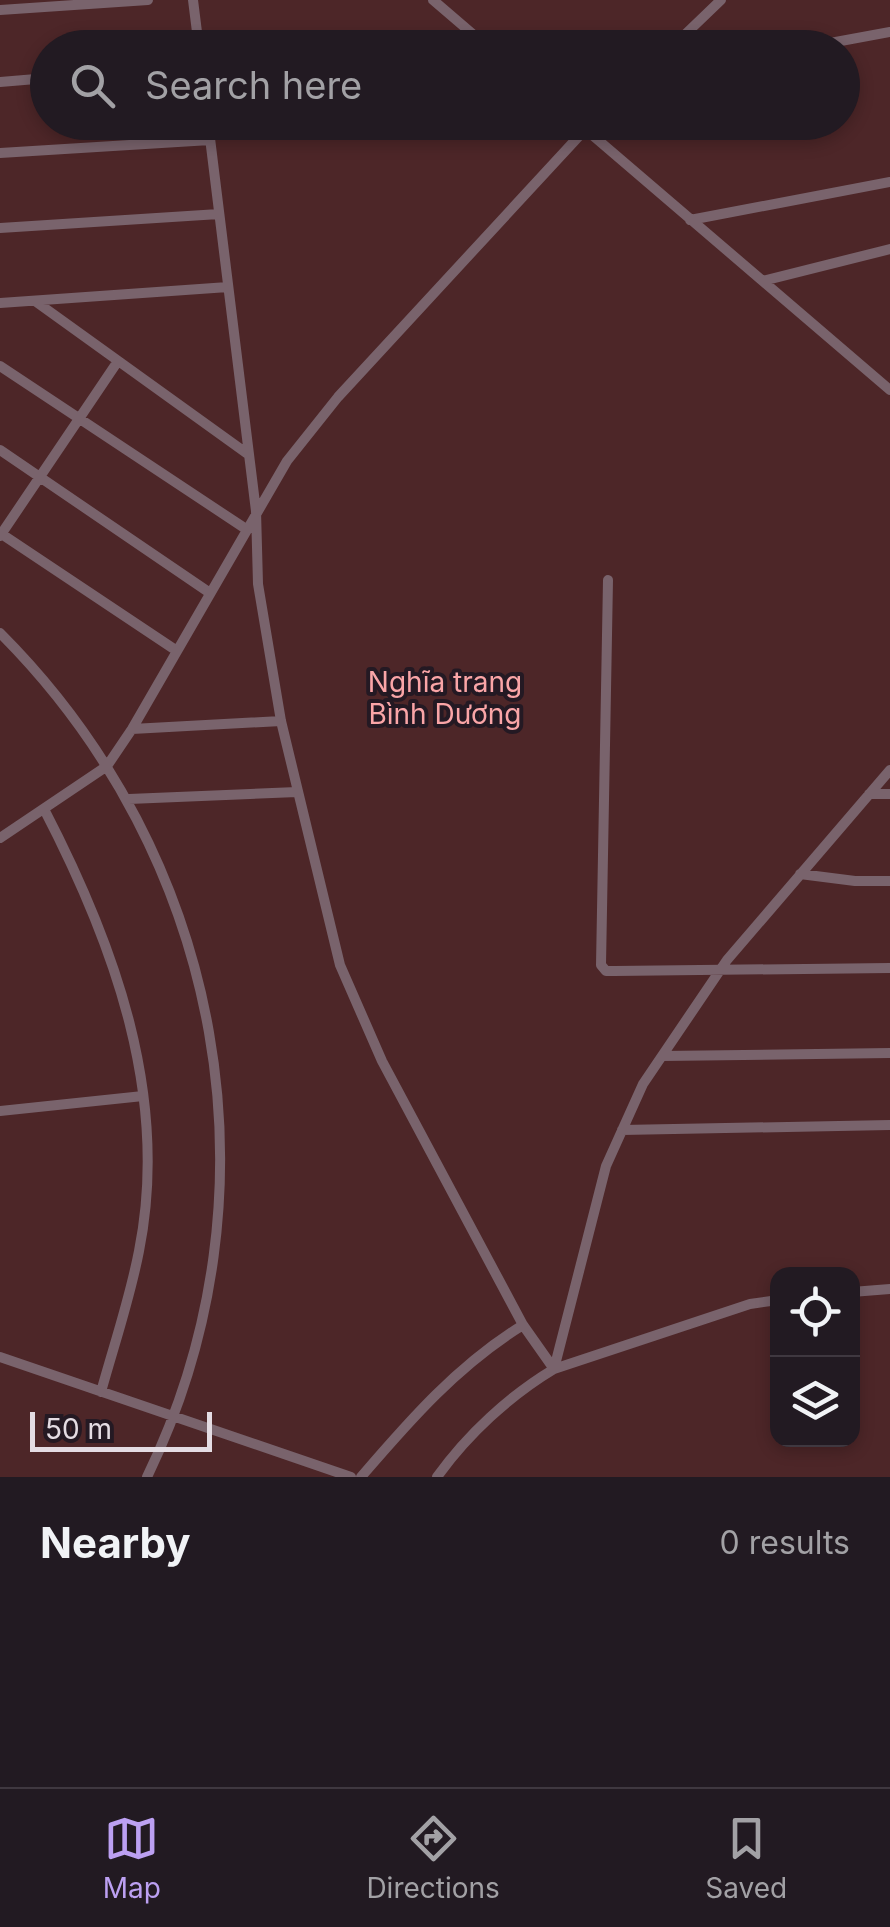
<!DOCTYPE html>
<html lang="en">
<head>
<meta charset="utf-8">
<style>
	body { margin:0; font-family:Inter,sans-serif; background:#2a232a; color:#f1f3f6 }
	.controls { position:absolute; right:30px; bottom:30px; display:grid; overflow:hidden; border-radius:20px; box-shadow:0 5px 15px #0003 }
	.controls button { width:90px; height:90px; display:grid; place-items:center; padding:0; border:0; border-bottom:2px solid #3f3840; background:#221a22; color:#f1f3f6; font:50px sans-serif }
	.scale { position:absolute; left:30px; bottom:25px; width:182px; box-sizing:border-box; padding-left:10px; border:5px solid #e4dce3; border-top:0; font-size:28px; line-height:35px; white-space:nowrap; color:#e4dce3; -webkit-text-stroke:8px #241923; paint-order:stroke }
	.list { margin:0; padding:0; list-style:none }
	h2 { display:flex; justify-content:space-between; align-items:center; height:130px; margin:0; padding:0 40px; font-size:42px }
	h2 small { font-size:32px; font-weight:400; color:#a2a1a5 }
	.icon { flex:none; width:55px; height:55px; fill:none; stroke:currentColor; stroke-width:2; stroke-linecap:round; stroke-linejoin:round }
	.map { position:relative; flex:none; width:890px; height:1477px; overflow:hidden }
	.search { position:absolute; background:#221a22; box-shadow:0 5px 15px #0003; left:30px; right:30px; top:30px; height:110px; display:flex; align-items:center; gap:25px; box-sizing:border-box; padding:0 35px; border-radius:55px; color:#a2a1a5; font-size:38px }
	.sheet { height:310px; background:#221a22 }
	nav { display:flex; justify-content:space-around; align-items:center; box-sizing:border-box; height:140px; border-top:2px solid #3f3840; background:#221a22; font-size:28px; color:#a2a1a5 }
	nav a { display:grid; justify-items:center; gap:5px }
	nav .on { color:#bca0f2 }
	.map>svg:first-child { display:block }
	.green { fill:#4d2628; fill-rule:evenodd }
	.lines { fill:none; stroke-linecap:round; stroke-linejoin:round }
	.service { stroke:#79636c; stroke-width:10 }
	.labels { text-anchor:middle; stroke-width:8; stroke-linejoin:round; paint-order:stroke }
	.park-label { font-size:28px; fill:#faa5a7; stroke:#241923 }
</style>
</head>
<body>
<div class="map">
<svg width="890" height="1477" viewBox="0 0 890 1477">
	<rect width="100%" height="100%" fill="#2d222d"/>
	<!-- green -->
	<path class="green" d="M0,0H890V1477H0ZM48,48H842V122H48ZM778,1274H852V1440H778Z"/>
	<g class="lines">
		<!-- service -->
		<path class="service" d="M193,0L199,48
			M433,0L489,48
			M0,10L148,0
			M671,48L721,0
			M803,48L890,32
			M0,82L48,78
			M208,122L256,511L258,584L281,721L340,965L382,1061L523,1325L554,1369
			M577,122L890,390
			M0,153L210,140
			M690,220L890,182
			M0,228L219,214
			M763,281L890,249
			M35,301L249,455
			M0,303L228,287
			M0,366L246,529
			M0,450L210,593
			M0,533L177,651
			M0,536L118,361
			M608,580L601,965L606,971H614L890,968
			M0,633C223,856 285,1192 147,1477
			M132,729L281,721
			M869,794H890
			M129,799L297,792
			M44,809C114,944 170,1096 139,1251C130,1298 114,1345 101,1392
			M0,838L107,766L132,729L287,461L338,397L592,122
			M800,874L855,881H890
			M662,1056L890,1053
			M0,1111L143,1096
			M622,1130L890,1125
			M852,1292L890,1289
			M0,1357L351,1477
			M554,1369L606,1166L643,1084L727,960L890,770
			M361,1477C410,1420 458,1365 523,1325
			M437,1477C467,1435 509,1396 554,1369L750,1304L778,1300"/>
	</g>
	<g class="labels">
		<!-- park labels -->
		<g class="park-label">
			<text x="445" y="692">Nghĩa trang<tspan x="445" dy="32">Bình Dương</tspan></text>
		</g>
	</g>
</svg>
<div class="controls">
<button><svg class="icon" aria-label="locate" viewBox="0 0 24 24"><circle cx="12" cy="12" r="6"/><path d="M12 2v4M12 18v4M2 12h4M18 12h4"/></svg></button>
<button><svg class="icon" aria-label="layers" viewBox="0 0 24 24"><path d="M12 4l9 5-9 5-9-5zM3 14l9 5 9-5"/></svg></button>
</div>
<div class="scale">50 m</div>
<div class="search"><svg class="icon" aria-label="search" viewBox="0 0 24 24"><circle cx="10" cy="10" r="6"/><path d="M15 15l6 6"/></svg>Search here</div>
</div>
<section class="sheet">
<h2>Nearby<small>0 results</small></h2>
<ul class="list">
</ul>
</section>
<nav>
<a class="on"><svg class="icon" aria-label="map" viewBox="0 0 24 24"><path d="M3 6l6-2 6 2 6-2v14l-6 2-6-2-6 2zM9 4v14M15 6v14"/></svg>Map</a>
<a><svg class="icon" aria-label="directions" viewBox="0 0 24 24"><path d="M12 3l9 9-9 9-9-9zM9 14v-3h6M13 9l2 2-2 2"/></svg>Directions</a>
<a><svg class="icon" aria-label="saved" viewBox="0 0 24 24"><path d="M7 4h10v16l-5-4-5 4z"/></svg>Saved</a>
</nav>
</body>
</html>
